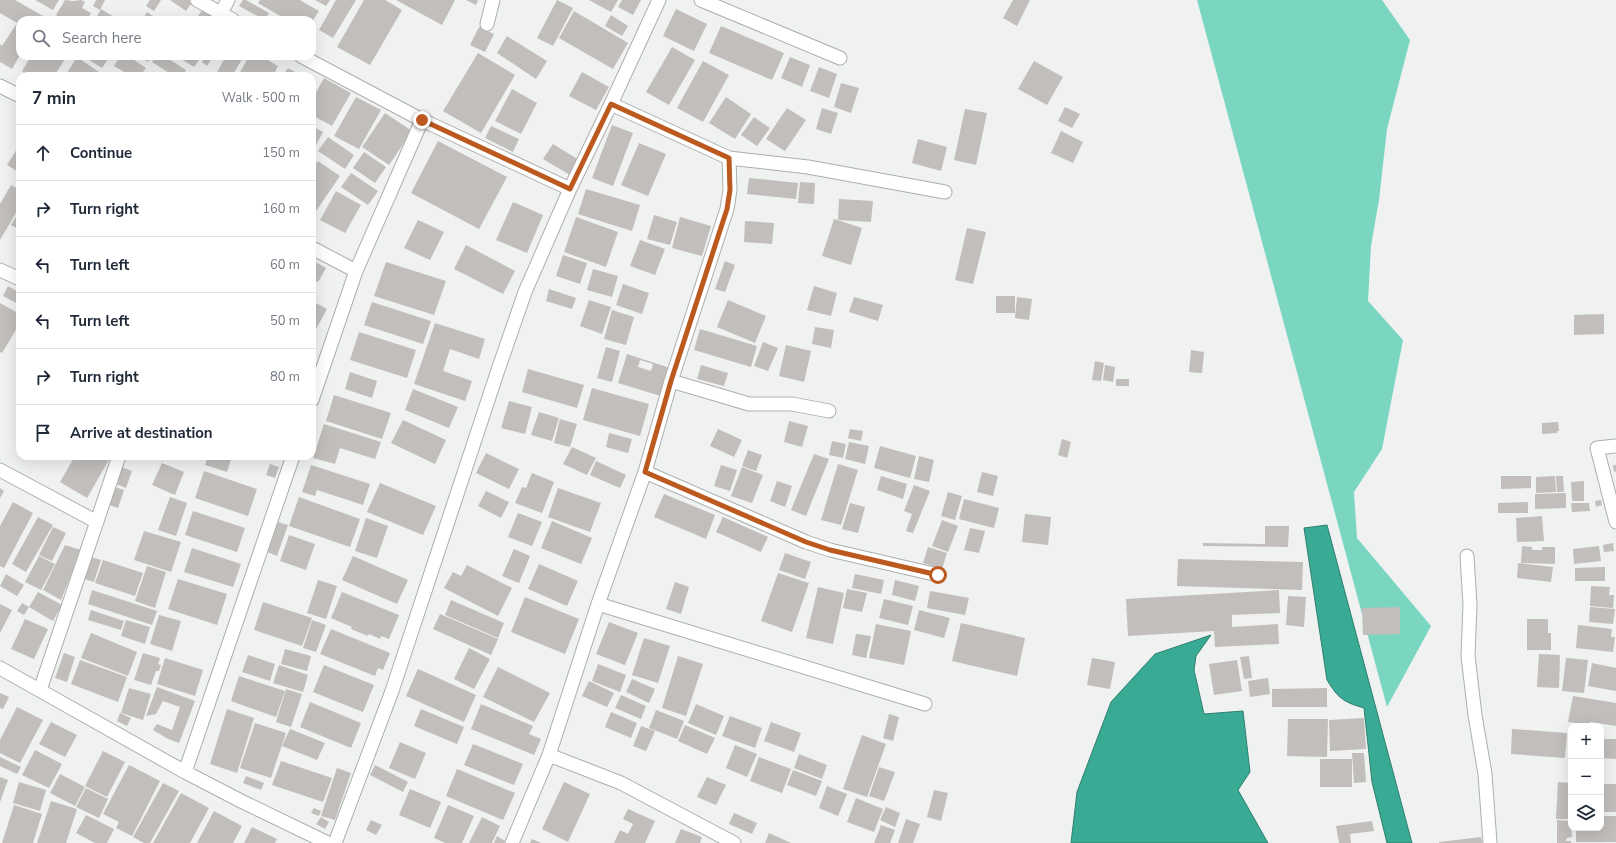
<!DOCTYPE html>
<html lang="en">
<head>
<meta charset="utf-8">
<style>
	body { margin:0; font-family:"Nunito Sans",sans-serif; background:#f6f6f7; color:#1f2937 }
	.controls { position:absolute; right:12px; bottom:12px; display:grid; overflow:hidden; border-radius:8px; box-shadow:0 4px 16px #0002 }
	.controls button { width:36px; height:36px; display:grid; place-items:center; padding:0; border:0; border-bottom:1px solid #e0e1e3; background:#fff; color:#1f2937; font:20px sans-serif }
	.stop { position:absolute; width:12px; height:12px; margin:-9px; border:3px solid #bb591e; border-radius:50%; background:#fff }
	.stop.end { background:#bb591e; border-color:#fff; box-shadow:0 1px 4px #0008 }
	.list { margin:0; padding:0; list-style:none }
	h2 { display:flex; justify-content:space-between; align-items:center; height:52px; margin:0; padding:0 16px; font-size:17px }
	h2 small { font-size:13px; font-weight:400; color:#747a83 }
	.list li { display:grid; grid-template-columns:26px 1fr auto; gap:12px; align-items:center; box-sizing:border-box; height:56px; padding:0 16px; border-top:1px solid #e0e1e3 }
	.list b { display:block; font-size:15px; white-space:nowrap }
	.list em { font-size:13px; font-style:normal; color:#747a83 }
	.icon { flex:none; width:22px; height:22px; fill:none; stroke:currentColor; stroke-width:2; stroke-linecap:round; stroke-linejoin:round }
	.map { position:relative; flex:none; width:1616px; height:843px; overflow:hidden }
	.search { position:absolute; background:#fff; box-shadow:0 4px 16px #0002; left:16px; top:16px; width:300px; height:44px; display:flex; align-items:center; gap:10px; box-sizing:border-box; padding:0 14px; border-radius:12px; color:#747a83; font-size:15px }
	.panel { position:absolute; background:#fff; box-shadow:0 4px 16px #0002; left:16px; top:72px; width:300px; height:388px; border-radius:12px }
	.map>svg:first-child { display:block }
	.green { fill:#7bd6c1 }
	.water { fill:#39aa94; stroke:#2f7f6f }
	.building { fill:#c1bebc; fill-rule:evenodd }
	.lines { fill:none; stroke-linecap:round; stroke-linejoin:round }
	.minor-casing { stroke:#abafae; stroke-width:15 }
	.minor { stroke:#fff; stroke-width:13 }
	.route { stroke:#bb591e; stroke-width:5 }
</style>
</head>
<body>
<div class="map">
<svg width="1616" height="843" viewBox="0 0 1616 843">
	<rect width="100%" height="100%" fill="#eff2f1"/>
	<!-- green -->
	<path class="green" d="M1197,0H1382L1410,40L1387,129L1379,200L1371,246L1368,301L1403,340L1382,449L1354,492L1357,538L1431,626L1387,707Z"/>
	<!-- water -->
	<path class="water" d="M1327,525L1412,843H1387L1372,782L1364,708C1343,702 1338,698 1327,680L1304,528Z
		M1211,635L1196,656L1194,670L1204,714L1243,711L1250,772L1238,790L1268,843H1071L1077,792L1111,702L1155,654Z"/>
	<!-- building -->
	<path class="building" d="M0,0H15L43,16L41,20H20V55L12,69L0,62V44L2,46L17,23L0,13Z
		M35,0H59L53,10Z
		M65,0L73,1L81,0L85,2L82,8L91,13L87,20H64L56,15Z
		M96,0H105L100,10L93,6Z
		M150,0H161L154,11L146,6Z
		M170,0H192L193,1L186,11Z
		M243,0H246L269,13L265,20L239,6Z
		M260,0H300L319,11L312,22V20H287L258,3Z
		M315,0H330L326,6Z
		M336,0H356L333,38L319,30Z
		M364,0H385L402,10L370,65L337,47Z
		M396,0H455L442,25Z
		M466,0H478L476,5Z
		M557,0L573,8L553,46L537,38Z
		M589,0H618L611,12Z
		M622,0H641L633,15L618,7Z
		M1013,0H1030L1017,26L1003,18Z
		M101,9L119,20H95Z
		M203,9L221,20H204L198,16Z
		M676,9L707,24L694,51L663,36Z
		M574,11L628,43L613,69L559,38Z
		M147,12L159,20H142Z
		M611,15L628,26L622,36L605,26Z
		M721,26L784,53L772,80L709,53Z
		M479,27L494,34L485,52L470,45Z
		M507,36L547,61L536,79L497,53Z
		M672,47L695,60L669,105L646,92Z
		M478,53L515,75L481,133L443,111Z
		M31,56H67L54,76H29L22,71Z
		M83,56H110L102,68Z
		M120,56H128L146,68L140,76H131L114,66Z
		M139,56H152L148,62Z
		M156,56H164L186,70L183,76H174L152,62Z
		M176,56H202L194,67Z
		M206,56H213L207,66L202,62Z
		M226,56H244L232,76H215Z
		M249,56H261L278,66L273,76H238Z
		M77,57L102,74L100,76H65Z
		M790,57L810,65L802,87L781,78Z
		M703,61L729,75L703,122L677,108Z
		M1034,61L1063,77L1047,105L1018,89Z
		M819,67L837,74L829,98L810,91Z
		M288,68L302,76H283Z
		M201,72L207,76H199Z
		M582,72L609,87L596,110L569,96Z
		M324,78L351,93L332,126L312,115V100Z
		M841,83L859,88L851,113L834,107Z
		M512,89L537,103L521,134L495,121Z
		M356,97L381,110L359,149L334,136Z
		M726,97L751,114L735,139L709,123Z
		M1065,107L1080,114L1072,128L1058,121Z
		M787,108L806,120L785,151L766,139Z
		M822,108L838,113L831,134L816,129Z
		M965,109L987,113L976,165L954,160Z
		M385,113L412,131L389,165L362,147Z
		M754,117L770,128L757,146L741,135Z
		M612,125L633,133L613,186L592,178Z
		M312,126L323,132L316,145L312,143Z
		M491,126L519,139L513,152L485,138Z
		M1061,131L1083,142L1073,163L1051,153Z
		M328,137L354,155L345,169L318,151Z
		M918,139L947,147L941,171L912,163Z
		M438,141L507,177L479,229L411,193Z
		M639,143L666,154L648,196L621,185Z
		M20,144V173L7,165Z
		M553,144L579,160L570,175L543,159Z
		M364,152L386,167L375,183L353,168Z
		M318,161L340,176L312,217V169Z
		M351,173L378,191L368,205L341,187Z
		M749,178L798,183L796,199L747,194Z
		M800,182L815,183L814,204L798,203Z
		M11,185L20,190V206L0,240V204Z
		M586,189L640,205L632,231L578,214Z
		M336,191L361,205L345,233L320,220Z
		M839,199L873,201L871,222L838,220Z
		M513,202L543,215L527,253L496,240Z
		M20,210V230L11,225Z
		M654,215L677,222L670,245L647,239Z
		M576,217L618,232L606,267L564,252Z
		M680,217L711,226L702,256L672,248Z
		M834,219L862,228L851,265L822,256Z
		M418,220L444,232L430,260L404,248Z
		M745,221L774,223L772,244L744,242Z
		M967,228L986,232L973,284L955,280Z
		M640,240L665,249L655,275L630,266Z
		M466,245L515,271L503,294L454,269Z
		M563,255L587,263L580,284L556,276Z
		M312,260L326,268L318,282L312,279Z
		M725,261L735,265L725,292L715,289Z
		M386,262L446,281L434,315L374,296Z
		M593,269L618,276L612,297L587,290Z
		M623,284L649,293L642,314L616,305Z
		M8,286L20,293V305L3,296Z
		M814,286L837,293L831,316L807,310Z
		M549,289L576,298L572,309L546,301Z
		M996,296H1015V313H996Z
		M854,297L883,305L878,321L849,312Z
		M1017,297L1032,299L1029,320L1015,318Z
		M589,300L611,307L602,334L580,326Z
		M728,300L766,316L755,343L717,327Z
		M312,301L327,309L315,331L312,330Z
		M372,302L431,321L423,344L364,325Z
		M0,303L20,314V323L2,353L0,352Z
		M612,310L634,317L626,345L604,339Z
		M1604,314V334L1574,335V315Z
		M435,323L485,339L479,359L450,349L443,371L472,381L465,401L414,384Z
		M815,327L834,330L831,348L812,344Z
		M700,329L757,346L751,367L694,350Z
		M359,332L416,350L407,378L350,360Z
		M763,342L778,348L768,371L754,366Z
		M786,345L811,351L804,382L779,376Z
		M606,347L620,351L612,382L597,378Z
		M1191,350L1204,352L1202,373L1189,372Z
		M627,354L670,368L661,396L618,383ZM640,360L653,364L651,371L638,367Z
		M1095,361L1104,363L1101,381L1092,380Z
		M701,365L728,373L724,386L697,379Z
		M1105,365L1115,367L1113,382L1103,380Z
		M528,369L584,385L577,408L522,392Z
		M350,372L377,381L372,398L345,389Z
		M1116,379H1129V386H1116Z
		M592,388L649,404L640,436L583,420Z
		M413,389L458,407L449,428L405,410Z
		M334,395L391,413L382,439L326,421Z
		M509,401L532,407L525,434L501,428Z
		M539,412L559,418L552,441L531,435Z
		M560,419L577,424L570,447L554,443Z
		M403,420L446,440L435,464L391,443Z
		M789,421L808,426L802,447L784,442Z
		M1558,422L1559,431H1557V433L1542,434V423Z
		M324,424L381,442L375,459L340,448L335,464L313,458Z
		M718,429L742,440L734,457L710,446Z
		M850,429L863,431L861,441L848,438Z
		M609,433L632,439L628,453L606,447Z
		M1062,439L1071,442L1067,458L1058,455Z
		M832,441L846,444L843,458L829,455Z
		M849,442L869,446L865,464L845,459Z
		M880,446L916,456L910,478L874,468Z
		M572,447L596,458L587,475L563,464Z
		M748,450L762,455L756,471L742,466Z
		M486,453L519,469L509,489L476,473Z
		M814,454L829,459L806,516L791,510Z
		M75,456H106L110,458L87,498L60,482Z
		M208,456H232L227,472L205,465Z
		M919,456L934,460L929,482L914,479Z
		M596,461L626,475L620,488L590,475Z
		M162,463L184,472L175,495L152,485Z
		M270,464L279,467L275,478L266,475Z
		M838,464L858,470L841,525L821,520Z
		M311,465L370,484L363,505L317,490L315,496L302,492Z
		M721,465L737,470L730,491L714,486Z
		M1613,465H1616V471L1614,472Z
		M121,467L132,471L126,488L116,484Z
		M742,467L763,475L752,503L731,496Z
		M204,471L257,489L248,516L195,498Z
		M982,472L998,476L993,496L977,492Z
		M532,473L554,482L542,513L515,503L522,487L526,488Z
		M881,476L907,484L903,499L877,490Z
		M1501,476H1531V488L1501,489Z
		M1555,476L1556,492L1536,493V477Z
		M1556,476H1563L1564,492H1557Z
		M777,481L792,486L785,507L770,501Z
		M1584,481V501H1572L1571,482Z
		M380,483L436,506L423,535L367,512Z
		M914,485L930,491L913,533L906,531L912,514L904,511Z
		M115,487L124,490L118,508L109,505Z
		M0,488L4,491L0,498Z
		M558,488L601,503L590,532L548,517Z
		M486,491L509,502L501,518L478,506Z
		M948,492L962,496L955,520L941,516Z
		M1566,493V508L1535,509V494Z
		M664,494L715,515L706,539L654,517Z
		M170,497L187,503L176,536L158,530Z
		M299,497L360,519L350,547L289,526Z
		M964,499L999,508L994,528L959,519Z
		M1601,500L1602,505L1596,507L1595,501Z
		M13,502L33,513L4,568L0,566V526Z
		M1528,502V513H1498V503Z
		M850,503L865,507L858,533L842,529Z
		M1571,503H1589L1590,511L1572,512Z
		M193,511L245,528L237,552L185,535Z
		M518,513L542,522L532,546L508,537Z
		M1025,514L1051,517L1048,545L1022,542Z
		M1542,516L1544,541L1517,542L1516,518Z
		M38,517L53,525L26,572L12,564Z
		M723,517L768,537L761,552L716,532Z
		M366,518L388,526L377,558L355,551Z
		M942,520L958,526L948,552L932,546Z
		M552,521L592,538L581,564L541,548Z
		M278,522L288,525L277,556L267,552Z
		M1265,526H1289L1288,547L1203,546V543L1265,544Z
		M53,527L66,533L52,561L39,555Z
		M970,528L985,531L979,553L964,550Z
		M144,531L181,542L171,572L134,560Z
		M289,535L315,544L306,570L280,561Z
		M1613,543L1614,551L1604,552L1603,545Z
		M65,545L81,550L61,600L43,590Z
		M1522,546L1532,547V550H1542V547H1555V564L1521,563Z
		M1599,546L1601,561L1574,564L1573,549Z
		M928,547L947,553L942,569L923,563Z
		M192,548L241,564L233,587L184,572Z
		M514,549L530,556L519,583L502,576Z
		M785,553L811,562L805,579L779,570Z
		M39,556L55,564L41,590L25,582Z
		M353,556L408,580L397,604L342,580Z
		M91,557L101,560L94,582L84,579Z
		M1178,559L1303,562L1302,590L1177,586Z
		M103,560L143,573L135,596L95,583Z
		M1518,563L1553,567L1551,582L1517,578Z
		M539,564L578,581L567,606L528,589Z
		M467,565L512,588L498,616L444,588L453,572L461,576Z
		M147,566L166,572L155,608L135,601Z
		M1605,567V581H1575V568Z
		M778,573L809,583L792,632L761,621Z
		M6,574L24,585L17,596L0,586Z
		M855,574L884,580L881,594L852,588Z
		M178,579L227,594L217,625L168,609Z
		M318,580L337,586L326,619L307,613Z
		M895,580L919,586L915,601L892,595Z
		M675,582L689,587L681,614L666,609Z
		M1591,586L1610,587L1609,595H1614L1613,608L1590,606Z
		M818,587L844,593L833,644L806,638Z
		M847,589L867,593L862,612L843,608Z
		M92,590L157,611L152,625L88,604Z
		M1279,590L1280,613L1232,615V627L1278,624L1279,644L1215,647L1214,631L1128,636L1126,599Z
		M930,591L969,598L965,615L927,608Z
		M38,592L62,605L53,621L29,607L24,615L17,611L22,603L29,607Z
		M342,592L399,615L389,639L381,636L380,639L369,634L368,636L351,629L352,627L331,618Z
		M1288,596L1306,597L1304,627L1286,625Z
		M525,597L579,619L565,654L511,632Z
		M884,599L913,606L908,625L879,618Z
		M451,600L504,623L498,638L445,615Z
		M263,602L312,618L302,646L254,630Z
		M0,604L12,610L0,633Z
		M1400,607V634L1363,635L1362,608Z
		M1590,607L1615,609L1613,624L1589,622Z
		M91,610L124,621L121,630L88,620Z
		M919,610L950,618L944,638L914,630Z
		M440,614L498,639L491,655L433,629Z
		M159,615L181,621L172,651L150,644Z
		M25,619L48,629L34,659L11,649Z
		M1527,619H1548V633H1551V650H1527Z
		M126,620L150,627L145,644L121,636Z
		M312,620L326,625L316,652L303,648Z
		M609,622L638,633L625,665L596,654Z
		M961,623L1025,638L1017,676L952,661Z
		M876,624L911,631L904,665L869,658Z
		M1578,625L1612,629L1611,637H1615L1613,652L1576,648Z
		M331,629L390,653L383,670L378,668L375,676L320,654Z
		M91,633L137,652L128,676L81,658Z
		M856,634L871,636L866,658L852,655Z
		M644,638L670,646L658,683L632,675Z
		M469,648L490,659L474,689L454,679Z
		M285,649L311,656L307,671L281,664Z
		M64,653L75,657L67,682L55,678Z
		M143,653L160,658L158,664L161,665L159,671H156L151,685L134,680Z
		M1539,654L1560,655L1559,688L1537,687Z
		M248,655L275,664L270,681L242,672Z
		M678,656L703,664L686,716L662,708Z
		M1249,656L1252,678L1244,679L1240,657Z
		M165,658L203,670L195,696L157,684Z
		M1092,658L1115,662L1110,689L1087,685Z
		M1566,658L1588,660L1584,693L1562,691Z
		M80,660L127,677L118,702L71,684Z
		M1237,660L1242,691L1214,695L1209,664Z
		M1592,663L1616,668V691L1588,686Z
		M598,664L626,675L620,692L592,681Z
		M279,665L308,675L303,692L273,683Z
		M324,665L374,685L363,712L313,692Z
		M498,667L550,693L534,722L483,697Z
		M418,669L476,695L464,722L406,696Z
		M239,676L285,691L276,717L231,701Z
		M1268,678L1270,694L1250,697L1248,681Z
		M632,679L655,689L649,703L626,692Z
		M589,681L614,693L607,707L582,696Z
		M157,687L195,701L179,743L168,739L153,730L157,724L172,730L180,707L163,701L156,714L146,716Z
		M129,688L151,694L143,720L121,713Z
		M1327,688V707H1272V689Z
		M286,689L302,694L291,727L276,722Z
		M0,693L9,697L3,709L0,708Z
		M621,695L646,706L641,719L615,708Z
		M1573,696L1616,703V726L1590,722V725L1568,722Z
		M310,702L361,723L351,748L300,727Z
		M481,704L533,726L529,734L541,739L534,755L471,729Z
		M696,704L724,716L716,735L688,723Z
		M17,707L43,720L20,763L0,753V740Z
		M227,709L254,718L237,773L210,764Z
		M421,709L464,727L457,744L414,726Z
		M656,710L684,721L677,739L649,728Z
		M611,712L637,723L631,738L605,727Z
		M120,713L131,718L127,726L117,721Z
		M889,714L899,717L893,741L883,738Z
		M730,716L762,728L755,748L722,736Z
		M1364,718L1366,749L1330,751L1329,720Z
		M1288,719H1328L1327,757L1287,756Z
		M51,722L77,735L65,757L39,744Z
		M771,722L801,733L794,752L764,741Z
		M255,723L286,733L271,778L240,768Z
		M685,725L715,738L707,754L678,741Z
		M641,726L655,731L646,751L633,746Z
		M290,729L325,743L317,760L282,746Z
		M1512,729L1567,733L1565,758L1511,754Z
		M862,735L886,744L867,797L843,789Z
		M1601,739H1616V759L1602,758Z
		M400,742L426,753L415,779L389,768Z
		M473,744L523,764L514,785L464,765Z
		M735,745L757,754L747,777L726,768Z
		M35,750L62,764L49,788L22,775Z
		M103,751L125,762L107,797L85,786Z
		M1352,753H1364L1366,782L1354,783Z
		M799,754L827,765L822,779L794,768Z
		M0,757L21,767L17,774L0,766Z
		M759,757L791,769L782,793L750,781Z
		M1320,759H1352V787H1320Z
		M281,761L332,778L323,802L272,785Z
		M129,765L160,781L132,836L116,828L119,822L103,814Z
		M375,765L408,782L403,792L370,775Z
		M879,767L895,772L884,801L869,796Z
		M337,768L351,773L335,820L321,816Z
		M457,769L515,793L503,820L446,796Z
		M793,770L822,781L816,796L787,785Z
		M60,774L85,787L75,806L50,793Z
		M246,776L264,783L261,790L243,783Z
		M0,777L8,780L0,802Z
		M707,777L726,785L716,805L697,797Z
		M19,782L46,790L40,811L13,803Z
		M564,782L590,794L568,842L542,829Z
		M1558,782L1571,783V805H1569V810H1571V819H1556Z
		M163,783L179,791L150,843H144L133,837Z
		M1601,784H1616V812H1601Z
		M827,786L847,794L838,816L819,808Z
		M86,788L108,799L99,818L76,807Z
		M410,789L441,802L430,828L399,815Z
		M934,790L948,793L941,821L927,817Z
		M181,793L209,808L190,843H153Z
		M856,798L883,809L874,832L847,822Z
		M51,801L77,809L66,843H37Z
		M14,805L42,814L33,843H2Z
		M448,805L474,816L462,843H445L434,838Z
		M886,807L900,813L895,827L880,820Z
		M314,808L321,811L319,816L311,813Z
		M628,809L655,821L645,843H614L620,830L628,834L633,824L623,819Z
		M214,811L242,826L233,843H197Z
		M734,813L757,823L752,834L729,824Z
		M86,815L114,829L107,843H95L76,833Z
		M1601,816H1616V842H1576V828H1601Z
		M321,817L329,822L325,829L316,824Z
		M482,817L500,826L492,843H469Z
		M906,819L920,824L913,843H898Z
		M371,820L382,825L376,835L366,830Z
		M1557,820L1571,821L1572,837L1567,838L1566,841H1571V843H1557Z
		M1372,821L1374,831L1350,834L1351,843H1339L1336,826Z
		M881,825L895,830L890,843H874Z
		M252,827L277,839L275,843H244Z
		M681,829L702,837L700,843H675Z
		M769,833L791,843H765Z
		M497,836L505,841L504,843H494Z
		M1481,837L1482,843H1439V842Z
		M532,839L541,843H530Z"/>
	<g class="lines">
		<defs>
			<path id="minor" d="M197,0L233,20
				M701,0L840,58
				M221,13L228,0
				M487,24L493,0
				M301,56L422,120L570,189
				M0,86L20,96
				M729,158L808,167L945,192
				M312,248L356,271
				M0,270L20,279
				M671,381L749,404H792L829,411
				M312,400L356,271L422,120
				M1616,446L1597,448L1616,522
				M0,470L97,522
				M645,472L806,542L830,550L938,575
				M1467,556L1470,605L1468,656L1475,715L1485,774L1490,843
				M598,604L925,704
				M0,668L185,772L243,802L328,843
				M40,690L119,456
				M549,755L621,783L734,843
				M185,772L293,456
				M335,843L392,691L498,370L525,292L570,189L611,104L659,0
				M512,843L549,755L598,604L645,472L671,381L727,209L730,190L729,158L611,104"/>
		</defs>
		<!-- minor casing -->
		<use href="#minor" class="minor-casing"/>
		<!-- minor -->
		<use href="#minor" class="minor"/>
	</g>
	<g class="lines">
		<!-- route -->
		<path class="route" d="M422,120L570,189L611,104L729,158L730,190L727,209L671,381L645,472L806,542L830,550L938,575"/>
	</g>
</svg>
<div class="controls">
<button>+</button>
<button>−</button>
<button><svg class="icon" aria-label="layers" viewBox="0 0 24 24"><path d="M12 4l9 5-9 5-9-5zM3 14l9 5 9-5"/></svg></button>
</div>
<div class="stop" style="left:938px;top:575px"></div>
<div class="stop end" style="left:422px;top:120px"></div>
<div class="search"><svg class="icon" aria-label="search" viewBox="0 0 24 24"><circle cx="10" cy="10" r="6"/><path d="M15 15l6 6"/></svg>Search here</div>
<section class="panel">
<h2>7 min<small>Walk · 500 m</small></h2>
<ul class="list">
<li><svg class="icon" aria-label="ahead" viewBox="0 0 24 24"><path d="M12 20V5M6 11l6-6 6 6"/></svg><div><b>Continue</b></div><em>150 m</em></li>
<li><svg class="icon" aria-label="right" viewBox="0 0 24 24"><path d="M7 20v-9h11M14 6l5 5-5 5"/></svg><div><b>Turn right</b></div><em>160 m</em></li>
<li><svg class="icon" aria-label="left" viewBox="0 0 24 24"><path d="M17 20v-9H6M10 6l-5 5 5 5"/></svg><div><b>Turn left</b></div><em>60 m</em></li>
<li><svg class="icon" aria-label="left" viewBox="0 0 24 24"><path d="M17 20v-9H6M10 6l-5 5 5 5"/></svg><div><b>Turn left</b></div><em>50 m</em></li>
<li><svg class="icon" aria-label="right" viewBox="0 0 24 24"><path d="M7 20v-9h11M14 6l5 5-5 5"/></svg><div><b>Turn right</b></div><em>80 m</em></li>
<li><svg class="icon" aria-label="arrive" viewBox="0 0 24 24"><path d="M6 21V4h12l-3 4 3 4H6"/></svg><div><b>Arrive at destination</b></div></li>
</ul>
</section>
</div>
</body>
</html>
